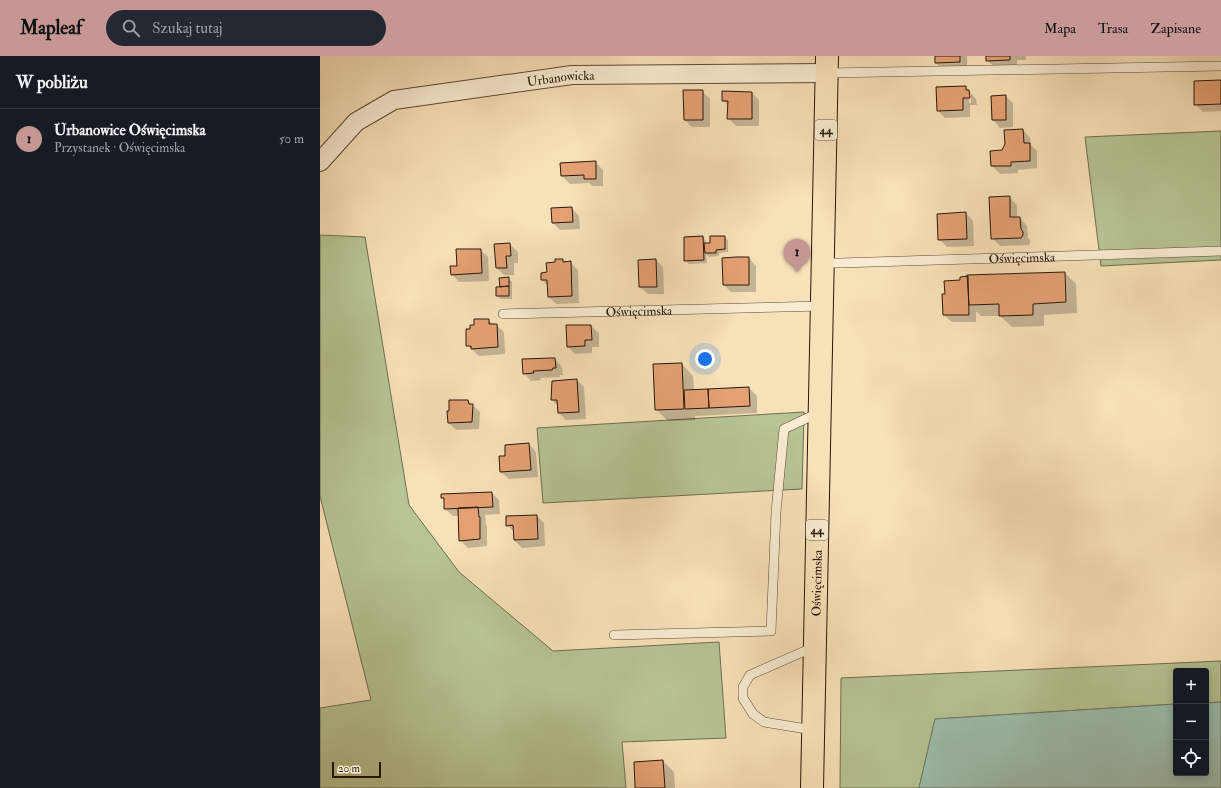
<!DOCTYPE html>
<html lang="pl">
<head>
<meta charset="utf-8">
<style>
	body { margin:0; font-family:"IM FELL Double Pica",serif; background:#242831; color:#f1f3f6 }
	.controls { position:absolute; right:12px; bottom:12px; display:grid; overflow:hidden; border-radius:4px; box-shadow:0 2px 10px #0003 }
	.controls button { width:36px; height:36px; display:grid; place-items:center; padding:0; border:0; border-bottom:1px solid #363941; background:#171b24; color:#f1f3f6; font:20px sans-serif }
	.scale { position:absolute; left:12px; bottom:10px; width:49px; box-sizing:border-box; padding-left:4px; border:2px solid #2a1707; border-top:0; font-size:11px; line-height:14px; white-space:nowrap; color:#2a1707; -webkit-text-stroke:3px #faecd2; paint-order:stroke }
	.you { position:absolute; left:385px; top:303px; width:14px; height:14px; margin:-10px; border:3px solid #fff; border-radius:50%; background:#1a73e8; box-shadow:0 0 0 6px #1a73e833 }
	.badge { display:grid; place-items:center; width:26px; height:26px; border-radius:50%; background:#c59692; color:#111; font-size:13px; font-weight:700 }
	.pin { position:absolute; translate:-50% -33px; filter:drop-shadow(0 1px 2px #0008) }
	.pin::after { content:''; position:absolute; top:21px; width:14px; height:12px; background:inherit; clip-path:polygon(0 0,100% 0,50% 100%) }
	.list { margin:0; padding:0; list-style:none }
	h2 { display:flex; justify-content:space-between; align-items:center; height:52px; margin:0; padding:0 16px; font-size:17px }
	h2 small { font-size:13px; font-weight:400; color:#9ea1a6 }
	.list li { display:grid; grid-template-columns:26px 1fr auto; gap:12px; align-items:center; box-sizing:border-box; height:60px; padding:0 16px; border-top:1px solid #363941 }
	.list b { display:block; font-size:15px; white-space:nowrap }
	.list p { margin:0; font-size:13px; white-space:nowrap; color:#9ea1a6 }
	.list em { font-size:13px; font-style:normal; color:#9ea1a6 }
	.icon { flex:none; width:22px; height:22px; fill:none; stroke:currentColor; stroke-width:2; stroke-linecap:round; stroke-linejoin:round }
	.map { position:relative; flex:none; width:901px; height:732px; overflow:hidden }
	header { display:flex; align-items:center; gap:24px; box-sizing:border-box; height:56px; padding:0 20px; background:#c59692; color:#111 }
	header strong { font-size:19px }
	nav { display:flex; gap:22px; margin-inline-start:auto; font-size:14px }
	.search { width:280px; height:36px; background:#242831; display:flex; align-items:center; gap:10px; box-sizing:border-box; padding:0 14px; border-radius:22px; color:#9ea1a6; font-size:15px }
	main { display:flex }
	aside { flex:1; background:#171b24 }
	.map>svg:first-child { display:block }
	.green { fill:#b7c494; stroke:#706e4e }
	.water { fill:#9dbead; stroke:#6f7b6b }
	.shadow { fill:#0003; fill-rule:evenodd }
	.building { fill:#e5a174; stroke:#2a1707 }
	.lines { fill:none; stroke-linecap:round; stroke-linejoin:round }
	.service-casing { stroke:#5d4a34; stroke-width:10 }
	.minor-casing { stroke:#5d4a34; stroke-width:20 }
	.trunk-casing { stroke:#2a1707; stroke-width:24 }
	.service { stroke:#faecd2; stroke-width:9 }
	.minor { stroke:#faecd2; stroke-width:18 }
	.trunk { stroke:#f7e1b9; stroke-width:22 }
	.labels { text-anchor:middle; stroke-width:3; stroke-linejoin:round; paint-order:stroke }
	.shield { fill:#faecd2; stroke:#685744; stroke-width:1 }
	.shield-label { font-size:12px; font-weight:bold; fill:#2a1707 }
	.street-label { font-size:13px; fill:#2a1707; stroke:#faecd2 }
</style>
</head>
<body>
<header>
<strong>Mapleaf</strong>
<div class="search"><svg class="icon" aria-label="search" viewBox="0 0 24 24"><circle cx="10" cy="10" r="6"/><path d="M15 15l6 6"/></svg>Szukaj tutaj</div>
<nav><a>Mapa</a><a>Trasa</a><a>Zapisane</a></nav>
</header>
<main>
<aside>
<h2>W pobliżu<small></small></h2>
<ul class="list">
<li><span class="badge">1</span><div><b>Urbanowice Oświęcimska</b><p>Przystanek · Oświęcimska</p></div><em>50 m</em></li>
</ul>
</aside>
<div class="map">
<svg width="901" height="732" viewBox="0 0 901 732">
	<rect width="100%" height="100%" fill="#f7e1b9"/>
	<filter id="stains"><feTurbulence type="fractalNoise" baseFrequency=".005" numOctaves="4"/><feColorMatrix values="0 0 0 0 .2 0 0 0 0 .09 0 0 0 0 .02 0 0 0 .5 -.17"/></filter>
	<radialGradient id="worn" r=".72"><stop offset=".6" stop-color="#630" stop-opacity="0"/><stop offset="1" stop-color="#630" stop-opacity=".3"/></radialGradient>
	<!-- green -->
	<path class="green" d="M901,75V204L781,210L765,81Z
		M0,179L45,181L89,449L139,516L233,595L399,586L406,682L302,686L306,732H0V652L51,644L0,440Z
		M484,356L482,433L223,447L217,372Z
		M901,605V646L886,647V615H856V648L615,663L599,732H520L521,622Z"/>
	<!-- water -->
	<path class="water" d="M901,646V732H599L615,663L856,648V717H886V647Z"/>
	<!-- shadow -->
	<path class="shadow" d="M616,0H653H647V13L623,14L616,7Z
		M667,0H706V4H697V11L675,12L667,4Z
		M901,25V55L883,56L875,48Z
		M646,31L656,43L657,49H650V61L625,62L618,55ZM649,37H651V47H649Z
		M382,35L390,43V71H372L365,64Z
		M432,37L439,44V70H416L408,62V50L403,44Z
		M685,40L693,47V71L680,72L673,64Z
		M703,74L710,82L711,89L717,95V112L698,114V117L680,118L672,110Z
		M275,106L283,114V130H273L269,127L250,128L242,120V108Z
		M689,141L697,149V162H700L707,170L708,182L710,184V187L709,189L680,190L672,182Z
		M252,152L259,160L260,173L240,174L233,167Z
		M646,157L653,165L654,190L627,191L619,183Z
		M383,181L386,185V188H391L404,181L408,184V196L399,197V200L389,201L386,198L387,207L369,208L365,204Z
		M190,188L198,196V207H194V219H184L177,212Z
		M160,194L168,201L169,225L139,226L132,218L138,211Z
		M429,202L436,210V236H411L404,229Z
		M243,204L245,207L250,206L258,214L259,247L236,248L229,241L228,230L222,224L236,207Z
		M336,204L343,211L344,238H328L320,231Z
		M745,217L756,228L757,257L724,259V270L692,271L680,260H661L656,255V266H632L624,259L626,239L641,225Z
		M188,222L192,226V243H181L177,240L181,231Z
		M169,264L174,269H176L184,276L185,298L159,300L147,289L151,273L155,270Z
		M271,270L279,277V291H272V297L255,298L248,291Z
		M235,303L242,311L243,319H240V321L220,322L221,324L211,325L204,317Z
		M362,308L373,320L374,335L429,332L437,340V357L375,360V364L348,365L336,353Z
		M257,324L264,331L266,363L246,364L239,357L238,350L232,344Z
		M148,345L160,356L159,373L136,374L129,367Z
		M209,388L216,396L218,421L189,423L181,416L186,400Z
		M172,437L179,444L180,458L165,459L166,469L167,470V490L148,492L140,484L139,460H133L125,453V445L122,441Z
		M217,460L224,467L225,490L202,492L194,484V476L187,469Z
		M343,705L354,716L355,732H316Z"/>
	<!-- building -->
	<path class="building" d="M615,0H640V6L615,7Z
		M666,0H690V4L666,5Z
		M901,24V48L874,49V25Z
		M646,30V34H649L650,42H643V54L617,55L616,31Z
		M363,34H383V64H364Z
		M402,35L432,36V63H407L408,45H402Z
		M686,39V64H672L671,40Z
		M703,73L704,87H710V105L691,106V110H671L670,95L682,94L685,88L684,74Z
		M276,105V123H264V119L241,120L240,107Z
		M690,140V161H700L701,173L703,176V179L701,182L671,183L669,141Z
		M252,151L253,166L232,167L231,152Z
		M646,156L647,183L618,184L617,158Z
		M383,180L384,204L364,205V181Z
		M390,180H405V193L396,194V197H385L384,187H390Z
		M190,187L191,200H186L187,212H176L174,188Z
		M136,193H161L162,217L131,219L130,210H137Z
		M416,201H429V229H403L402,202Z
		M235,203H243V206L251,205L252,240L228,241L227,224H221V217L227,216L226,207L235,206Z
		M336,203L337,231H319L318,204Z
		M745,216L746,246L713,248V259L679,260V248L649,249L647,219Z
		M648,220L649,259H623L622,238H625L624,225L640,224V221Z
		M189,221V230L180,231L179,222Z
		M189,230V240H176V231Z
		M154,263H169V268H177L178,291L151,293V290H146V273H150V269H154Z
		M246,269H271L272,284H265V290L247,291Z
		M232,302H235L236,312H233L232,314L213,315L214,317L203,318L202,303Z
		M362,307L364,353L335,354L333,308Z
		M257,323L259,356L238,357L237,344H231L232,325Z
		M429,331L430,350L389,352L388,333Z
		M388,333L389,352L365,353L364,334Z
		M129,344H148L149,348H153L152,366L128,367L127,355H129Z
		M209,387L211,414L180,416L179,400H185V389Z
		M172,436L173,451L124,453V442H121V438Z
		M158,451L159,461H160V483L139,485L138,452Z
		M217,459L218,483L194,484L193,469L186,470V460Z
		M343,704L345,732H315L314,706Z"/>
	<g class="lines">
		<defs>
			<g id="service">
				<path d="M507,17L901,10"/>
				<path id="s1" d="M503,207H520L901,195"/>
				<path id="s2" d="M183,258L502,250"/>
				<path d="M294,579L451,575L456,456L464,373L498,357"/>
				<path d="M493,674L444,666L433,658L423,642V631L430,619L494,591"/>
			</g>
			<g id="minor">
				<path id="s3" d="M0,106L36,66L74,44L252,19L507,17"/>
			</g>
			<g id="trunk">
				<path id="s4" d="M492,732L507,0"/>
			</g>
		</defs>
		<!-- service casing -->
		<use href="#service" class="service-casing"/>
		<!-- minor casing -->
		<use href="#minor" class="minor-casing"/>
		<!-- trunk casing -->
		<use href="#trunk" class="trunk-casing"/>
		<!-- service -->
		<use href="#service" class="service"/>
		<!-- minor -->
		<use href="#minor" class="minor"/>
		<!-- trunk -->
		<use href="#trunk" class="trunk"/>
	</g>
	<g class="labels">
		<!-- shield labels -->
		<g class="shield">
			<rect x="495" y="64" width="22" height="20" rx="3"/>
			<rect x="486" y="464" width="22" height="20" rx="3"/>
		</g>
		<g class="shield-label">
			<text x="506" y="78">44</text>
			<text x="497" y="478">44</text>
		</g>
		<!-- street labels -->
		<g class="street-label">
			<text dy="5" stroke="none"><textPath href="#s3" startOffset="266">Urbanowicka</textPath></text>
			<text dy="5" stroke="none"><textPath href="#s1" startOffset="199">Oświęcimska</textPath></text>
			<text dy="5" stroke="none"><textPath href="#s2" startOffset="136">Oświęcimska</textPath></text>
			<text dy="5" stroke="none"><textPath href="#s4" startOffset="205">Oświęcimska</textPath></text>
		</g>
	</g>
	<rect width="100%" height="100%" filter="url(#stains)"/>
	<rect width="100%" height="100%" fill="url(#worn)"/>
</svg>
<div class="controls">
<button>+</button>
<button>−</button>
<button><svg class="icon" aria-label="locate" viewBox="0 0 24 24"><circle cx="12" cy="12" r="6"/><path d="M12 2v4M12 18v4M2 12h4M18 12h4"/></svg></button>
</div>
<div class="scale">20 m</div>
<div class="you"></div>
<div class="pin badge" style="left:477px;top:216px">1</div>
</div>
</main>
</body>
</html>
